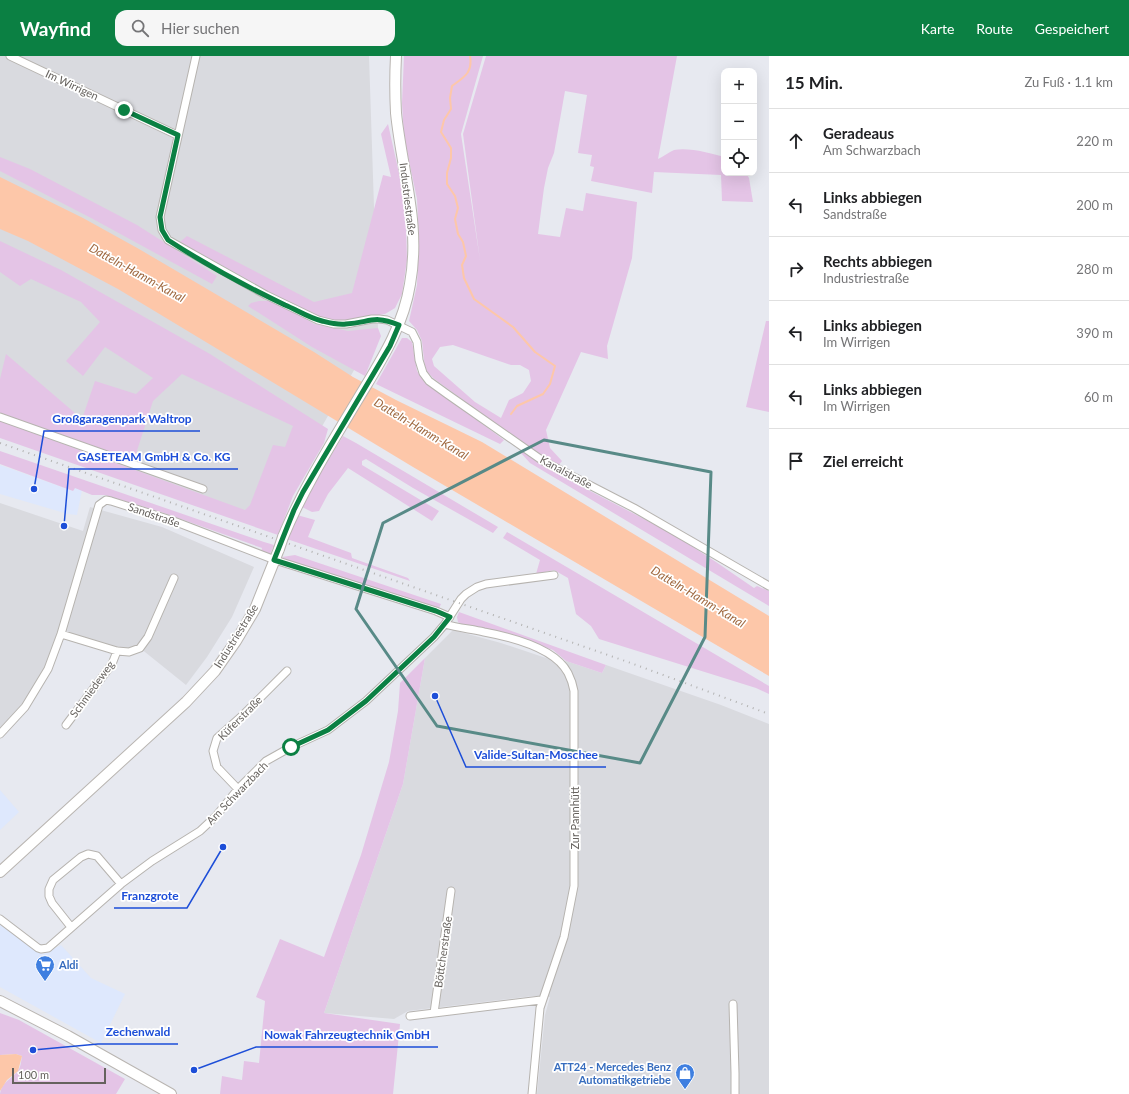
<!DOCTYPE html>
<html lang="de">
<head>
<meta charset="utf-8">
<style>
	body { margin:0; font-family:Lato,sans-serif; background:#f6f6f6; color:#202124 }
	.controls { position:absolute; right:12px; top:12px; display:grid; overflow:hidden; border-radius:8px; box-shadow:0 4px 16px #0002 }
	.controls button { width:36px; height:36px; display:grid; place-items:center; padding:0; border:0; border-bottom:1px solid #e0e0e0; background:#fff; color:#202124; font:20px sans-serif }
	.scale { position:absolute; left:12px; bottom:10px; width:94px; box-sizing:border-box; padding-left:4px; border:2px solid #66625e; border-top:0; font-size:11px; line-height:14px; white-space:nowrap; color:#66625e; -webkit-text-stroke:3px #fff; paint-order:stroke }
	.stop { position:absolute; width:12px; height:12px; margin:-9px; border:3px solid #0b8043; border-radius:50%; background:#fff }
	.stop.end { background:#0b8043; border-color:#fff; box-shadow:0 1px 4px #0008 }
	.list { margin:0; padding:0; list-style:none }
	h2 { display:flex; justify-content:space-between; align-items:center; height:52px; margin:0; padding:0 16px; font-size:17px }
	h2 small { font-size:13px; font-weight:400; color:#757577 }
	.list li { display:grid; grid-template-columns:26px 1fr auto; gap:12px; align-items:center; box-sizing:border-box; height:64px; padding:0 16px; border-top:1px solid #e0e0e0 }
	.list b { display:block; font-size:15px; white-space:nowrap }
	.list p { margin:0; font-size:13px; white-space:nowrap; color:#757577 }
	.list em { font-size:13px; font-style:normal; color:#757577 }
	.icon { flex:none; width:22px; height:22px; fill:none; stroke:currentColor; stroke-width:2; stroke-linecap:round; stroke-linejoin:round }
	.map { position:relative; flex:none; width:769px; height:1038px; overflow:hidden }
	header { display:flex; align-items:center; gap:24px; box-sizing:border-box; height:56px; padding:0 20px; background:#0b8043; color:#fff }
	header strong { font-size:19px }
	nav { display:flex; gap:22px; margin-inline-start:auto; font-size:14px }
	.search { width:280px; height:36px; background:#f6f6f6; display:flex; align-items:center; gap:10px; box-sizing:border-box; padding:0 14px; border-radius:12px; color:#757577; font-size:15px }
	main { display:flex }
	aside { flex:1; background:#fff }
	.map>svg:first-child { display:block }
	.commercial { fill:#dee8fd }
	.industrial { fill:#d9dadf }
	.green { fill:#e4c4e6; fill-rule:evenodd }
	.water { fill:#fdc7a9 }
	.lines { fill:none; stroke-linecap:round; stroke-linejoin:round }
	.stream { stroke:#fdc7a9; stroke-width:2 }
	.minor-casing { stroke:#b6b3af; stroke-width:9 }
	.secondary-casing { stroke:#b9b5b1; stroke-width:12 }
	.minor { stroke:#fff; stroke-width:7 }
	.secondary { stroke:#fff; stroke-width:10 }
	.rail { stroke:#b2b2b1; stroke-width:2; stroke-dasharray:1 5; stroke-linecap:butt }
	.secondary-bridge-casing { stroke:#b9b5b1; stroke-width:12; stroke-linecap:butt }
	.secondary-bridge { stroke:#fff; stroke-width:10 }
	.route { stroke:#0b8043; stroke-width:5 }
	.marked { fill:none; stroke:#588a87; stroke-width:3; stroke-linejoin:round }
	.labels { text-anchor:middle; stroke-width:3.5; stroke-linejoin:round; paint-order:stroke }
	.street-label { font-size:11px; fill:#66625e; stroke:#fff }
	.shop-label { font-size:11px; font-weight:bold; fill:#366cbe; stroke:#fff; text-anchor:start }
	.water-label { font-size:12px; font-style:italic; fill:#9f683f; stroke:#fff }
	.leader { fill:none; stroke:#1d4ed8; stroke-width:1.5 }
	.callout-dot { fill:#1d4ed8; stroke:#fff; stroke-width:1.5 }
	.callout-label { font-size:12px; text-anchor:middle; font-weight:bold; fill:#1d4ed8; stroke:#fff; stroke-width:3.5; stroke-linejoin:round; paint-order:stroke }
</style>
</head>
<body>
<header>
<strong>Wayfind</strong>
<div class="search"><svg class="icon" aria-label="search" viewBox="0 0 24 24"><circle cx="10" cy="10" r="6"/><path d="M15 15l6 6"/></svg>Hier suchen</div>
<nav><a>Karte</a><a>Route</a><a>Gespeichert</a></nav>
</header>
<main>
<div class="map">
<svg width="769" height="1038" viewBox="0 0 769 1038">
	<rect width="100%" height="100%" fill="#e7e9f0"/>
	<!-- commercial -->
	<path class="commercial" d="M0,409L73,435L75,432L82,434L77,459L68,458L0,438Z
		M0,734L19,756L0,774Z
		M0,869L43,898L61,889L91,922L125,938L101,987L0,931Z"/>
	<!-- industrial -->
	<path class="industrial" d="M0,0H369L378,272L267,467L0,374Z
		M0,447L83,475L90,451L162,471L254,511L232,561L207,601L186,629L140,592L129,596L61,578L48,613L25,651L0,678Z
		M453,574L501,587L549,603L566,605L602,617L606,609L721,649L769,668V1038H537L545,959L550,941L533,940L408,955L394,963L324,957L403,728L425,602Z"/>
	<!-- green -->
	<path class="green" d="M404,0H483L461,78L480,204L463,78L486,0H677L658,103C663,101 669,96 674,94C688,91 711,97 724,101V117H746L749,122L753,146L722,145L721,119L654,116L652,137L591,125L594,111L590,110L592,99L578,97L587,39L565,35L554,97L548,112L544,132L538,178L560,181L566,152L583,155L586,137L637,146L632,202L607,290L608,303L581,296L546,374L550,392L562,405L558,410L538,399L433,322L425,313L422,285L417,274L409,265L417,229L419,183L417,143L404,81L402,47ZM453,289L511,309H520L529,314L531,325L523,337L509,344L501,362L475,346L434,310L432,303L440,291Z
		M388,68L401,126L406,171L407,204L402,238L395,252L385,258L339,265L313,260L180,186L187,180L314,246L352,237L383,119L391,121L381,78Z
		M0,101L30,113L137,169L217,220L212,228L93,163L0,115Z
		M0,185L61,214L210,298L328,373L324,387L293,440L278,479L0,382V365L245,454L250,449L273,389L285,391L293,370L182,318L153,345L134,404L0,358V323L6,298L82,363L95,325L136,338L153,322L105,291L83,320L66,305L100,266L81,246L31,223L20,230L0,216Z
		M259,245H276L314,268L348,275L378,272L381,280L365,320L312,291L248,250L251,247Z
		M766,265H769V356L746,351Z
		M402,282H407L412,286L417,315L423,324L504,384L500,388L376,328Z
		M343,380L356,387L498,471L493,477L413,432L366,403L362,405V409L439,455L432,465L348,412L328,438L319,455L312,456L302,451L311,432Z
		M0,395L264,486L274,489L270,498L261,496L262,492L164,457L105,439H92L75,432L73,435L0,408Z
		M522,395L563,421L673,478L716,506L754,532L757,530L769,535V550L530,407L521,397Z
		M297,459L315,464L308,481L351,497L352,502L408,522L410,525L287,483Z
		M507,476L769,630V638L756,632L599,583L591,570L576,558L568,522L554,514L536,518L540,504L503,482Z
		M295,499L441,548L438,554L291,507L282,501Z
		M459,556L606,609L602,617L566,605L553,594L506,577L463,569L458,566L457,561Z
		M425,602L403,728L324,957L400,968L393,1038H220L222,1020L242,1024L244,1005L259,1007L265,945L256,941L280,883L324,901L361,799L389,706L398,655L400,627Z
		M0,957L19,964L125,1023L116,1038H0C1,1027 11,1023 17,1016C21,1012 21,1005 22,1000L16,998L0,999Z"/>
	<!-- water -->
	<path class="water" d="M0,121L83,162L139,193L314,296L353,321L396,344L482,386L769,560V620L413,411L118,233L28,185L0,173Z
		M16,998L22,1000L18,1015L7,1024L0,1035V999Z"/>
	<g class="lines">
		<!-- stream -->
		<path class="stream" d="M470,0C473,17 464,21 452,30L450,42L451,53L444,64L441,76L451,92V102L447,117V128L455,140L458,152L455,163L458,178L463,186L466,200L462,209L464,222L474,243L513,271L535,296L555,310L550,328L543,338L517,350L511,358"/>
		<defs>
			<path id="minor" d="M10,0L177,79
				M196,0L160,161L162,174L168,184L266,239L318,264L334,268H346L372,263H379L387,264L412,276L417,286L419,304L423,317L429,325L447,338L543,405L634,452L769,530
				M0,361L203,433
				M445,568C458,572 471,573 484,576C511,581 555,592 568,617C571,623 573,629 574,635V830L564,881L540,952L532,1038
				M61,578L117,595L129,596L140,592L148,581L174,522
				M66,669L112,608L117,595
				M0,678L25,651L48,613L61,578L99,449L106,444L111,445L171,464L275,504L436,555L450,561
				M238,733L217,711L213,695L217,682L244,658L287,615
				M0,863L38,892L41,893L48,892L121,828L152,805L200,775L216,760L238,733L266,705L291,691L328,674L366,645L434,581L445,568L461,543L466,538L477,531L486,528L554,519
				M71,871L52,847L49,840V833L53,824L81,801L88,798L97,800L121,828
				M733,948L735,1017V1038
				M434,957L451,835
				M410,960L541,944"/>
			<path id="secondary" d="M283,481C303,433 331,388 358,343C380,306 403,272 410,228C421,168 402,116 396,57C395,38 395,19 396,0
				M0,816L186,646L215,615L236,585L255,553L279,493
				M0,945L68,980L171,1038"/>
		</defs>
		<!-- minor casing -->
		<use href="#minor" class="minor-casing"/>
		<!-- secondary casing -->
		<use href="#secondary" class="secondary-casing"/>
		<!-- minor -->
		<use href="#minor" class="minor"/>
		<!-- secondary -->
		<use href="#secondary" class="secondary"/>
		<!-- rail -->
		<path class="rail" d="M0,387L628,606L769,658"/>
		<defs>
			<path id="secondary-bridge" d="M279,493L283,481"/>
		</defs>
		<!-- secondary-bridge casing -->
		<use href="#secondary-bridge" class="secondary-bridge-casing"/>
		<!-- secondary-bridge -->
		<use href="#secondary-bridge" class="secondary-bridge"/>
	</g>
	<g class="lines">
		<!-- route -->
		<path class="route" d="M124,54L178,79L160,161L162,174L168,184C205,208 245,230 285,249C297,254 309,262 322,265C330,267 337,269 346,268C370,267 372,258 399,269L390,290L303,436L294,454L274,504L436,555L450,561L434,581L366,645L328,674L291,691"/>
	</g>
	<!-- marked area -->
	<path class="marked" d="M544,384L711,416L705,581L640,707L437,670L356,553L383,467Z"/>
	<!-- icons -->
	<defs>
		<symbol id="supermarket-pin" viewBox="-11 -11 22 30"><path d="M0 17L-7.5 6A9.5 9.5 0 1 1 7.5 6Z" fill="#3f7fe0" stroke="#fff"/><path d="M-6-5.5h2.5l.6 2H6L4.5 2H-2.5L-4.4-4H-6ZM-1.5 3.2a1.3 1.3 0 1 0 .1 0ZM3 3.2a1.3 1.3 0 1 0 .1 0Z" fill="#fff"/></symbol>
		<symbol id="shop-pin" viewBox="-11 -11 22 30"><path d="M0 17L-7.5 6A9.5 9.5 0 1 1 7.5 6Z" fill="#3f7fe0" stroke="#fff"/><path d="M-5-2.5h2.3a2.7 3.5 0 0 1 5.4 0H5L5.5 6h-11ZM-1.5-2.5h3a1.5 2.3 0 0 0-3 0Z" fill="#fff"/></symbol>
	</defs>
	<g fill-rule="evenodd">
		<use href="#supermarket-pin" x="34" y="898" width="22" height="30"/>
		<use href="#shop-pin" x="674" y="1006" width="22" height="30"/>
	</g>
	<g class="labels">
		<!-- street labels -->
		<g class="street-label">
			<text transform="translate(72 29) rotate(25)" y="4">Im Wirrigen</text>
			<text transform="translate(408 143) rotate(83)" y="4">Industriestraße</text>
			<text transform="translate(566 416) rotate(28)" y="4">Kanalstraße</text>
			<text transform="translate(154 459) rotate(19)" y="4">Sandstraße</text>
			<text transform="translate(236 580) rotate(-58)" y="4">Industriestraße</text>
			<text transform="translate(92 633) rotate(-54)" y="4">Schmiedeweg</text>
			<text transform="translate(240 662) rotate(-45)" y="4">Küferstraße</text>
			<text transform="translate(237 737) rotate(-46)" y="4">Am Schwarzbach</text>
			<text transform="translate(575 762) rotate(-90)" y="4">Zur Pannhütt</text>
			<text transform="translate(443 896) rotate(-82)" y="4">Böttcherstraße</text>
		</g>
		<!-- shop labels -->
		<g class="shop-label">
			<text x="59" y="913">Aldi</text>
			<text x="671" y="1015" text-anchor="end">ATT24 - Mercedes Benz<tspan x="671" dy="13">Automatikgetriebe</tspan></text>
		</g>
		<!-- water labels -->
		<g class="water-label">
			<text transform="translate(137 217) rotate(29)" y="4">Datteln-Hamm-Kanal</text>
			<text transform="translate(421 373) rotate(31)" y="4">Datteln-Hamm-Kanal</text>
			<text transform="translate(698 541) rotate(31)" y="4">Datteln-Hamm-Kanal</text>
		</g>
	</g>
	<!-- callouts -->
	<path class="leader" d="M34 433L44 375H200M64 470L69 413H238M435 640L466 711H606M223 791L187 852H114M33 994L98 988H178M194 1014L256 991H438"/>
	<g class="callout-dot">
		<circle cx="34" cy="433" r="4"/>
		<circle cx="64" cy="470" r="4"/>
		<circle cx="435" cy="640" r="4"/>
		<circle cx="223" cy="791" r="4"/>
		<circle cx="33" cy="994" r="4"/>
		<circle cx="194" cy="1014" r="4"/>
	</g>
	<g class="callout-label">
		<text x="122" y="367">Großgaragenpark Waltrop</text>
		<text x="154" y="405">GASETEAM GmbH &amp; Co. KG</text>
		<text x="536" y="703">Valide-Sultan-Moschee</text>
		<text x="150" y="844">Franzgrote</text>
		<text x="138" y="980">Zechenwald</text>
		<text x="347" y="983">Nowak Fahrzeugtechnik GmbH</text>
	</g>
</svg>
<div class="controls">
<button>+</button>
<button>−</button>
<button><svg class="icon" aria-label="locate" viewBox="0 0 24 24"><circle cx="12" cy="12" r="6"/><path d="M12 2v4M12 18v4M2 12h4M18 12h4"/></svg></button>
</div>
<div class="scale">100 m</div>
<div class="stop" style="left:291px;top:691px"></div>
<div class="stop end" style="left:124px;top:54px"></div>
</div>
<aside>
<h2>15 Min.<small>Zu Fuß · 1.1 km</small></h2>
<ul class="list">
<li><svg class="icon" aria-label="ahead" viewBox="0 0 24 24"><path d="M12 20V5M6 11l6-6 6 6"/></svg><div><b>Geradeaus</b><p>Am Schwarzbach</p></div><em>220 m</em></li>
<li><svg class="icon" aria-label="left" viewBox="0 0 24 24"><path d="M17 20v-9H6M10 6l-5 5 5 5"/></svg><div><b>Links abbiegen</b><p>Sandstraße</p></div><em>200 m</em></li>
<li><svg class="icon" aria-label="right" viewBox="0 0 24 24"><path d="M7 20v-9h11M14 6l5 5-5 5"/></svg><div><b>Rechts abbiegen</b><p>Industriestraße</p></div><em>280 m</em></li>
<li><svg class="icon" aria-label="left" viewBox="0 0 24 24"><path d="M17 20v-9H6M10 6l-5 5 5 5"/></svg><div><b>Links abbiegen</b><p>Im Wirrigen</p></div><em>390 m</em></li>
<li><svg class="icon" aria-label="left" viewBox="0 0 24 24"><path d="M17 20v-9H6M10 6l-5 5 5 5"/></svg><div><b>Links abbiegen</b><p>Im Wirrigen</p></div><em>60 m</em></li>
<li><svg class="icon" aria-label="arrive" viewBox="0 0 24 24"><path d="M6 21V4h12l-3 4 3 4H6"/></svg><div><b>Ziel erreicht</b></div></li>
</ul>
</aside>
</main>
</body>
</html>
